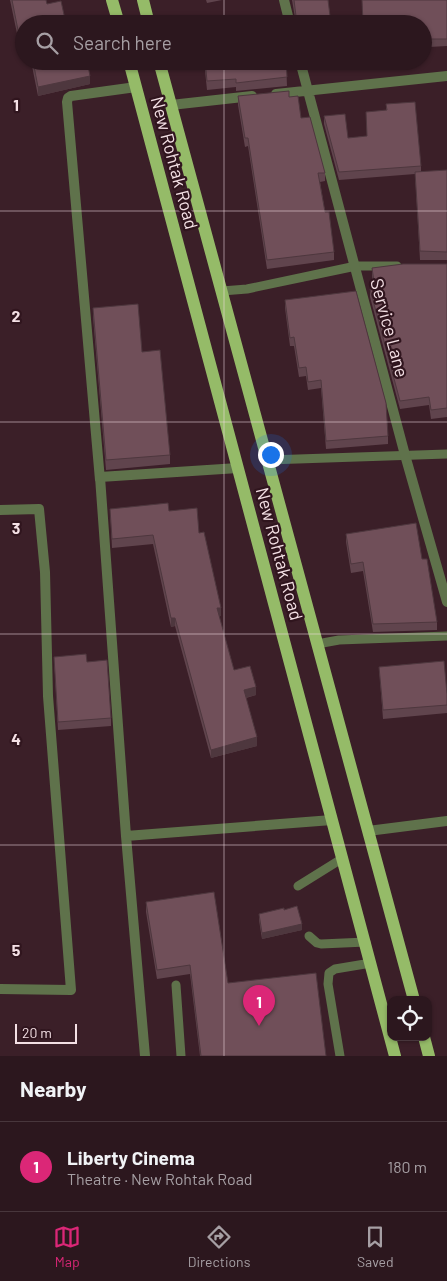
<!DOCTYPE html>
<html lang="en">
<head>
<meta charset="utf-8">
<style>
	body { margin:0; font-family:Barlow,sans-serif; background:#38242b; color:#f1f3f6 }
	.controls { position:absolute; right:15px; bottom:15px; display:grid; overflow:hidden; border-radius:10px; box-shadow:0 1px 4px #0004 }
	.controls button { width:45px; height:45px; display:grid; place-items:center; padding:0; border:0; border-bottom:1px solid #48363c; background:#2c171e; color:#f1f3f6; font:25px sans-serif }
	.scale { position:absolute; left:15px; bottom:12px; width:62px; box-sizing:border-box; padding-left:5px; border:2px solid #f4e0e5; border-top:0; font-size:14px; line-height:18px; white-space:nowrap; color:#f4e0e5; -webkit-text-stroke:4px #30151e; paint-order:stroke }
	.you { position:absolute; left:270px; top:454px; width:18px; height:18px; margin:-12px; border:4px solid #fff; border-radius:50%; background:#1a73e8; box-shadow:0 0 0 8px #1a73e833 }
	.badge { display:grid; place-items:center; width:32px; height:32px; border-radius:50%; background:#db2777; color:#fff; font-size:16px; font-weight:700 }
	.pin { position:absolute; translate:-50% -41px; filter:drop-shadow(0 1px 2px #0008) }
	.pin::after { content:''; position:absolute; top:26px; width:18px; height:15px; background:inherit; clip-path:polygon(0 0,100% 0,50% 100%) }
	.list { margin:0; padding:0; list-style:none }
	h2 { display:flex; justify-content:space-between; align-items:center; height:65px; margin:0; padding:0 20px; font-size:21px }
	h2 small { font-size:16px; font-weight:400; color:#a69fa4 }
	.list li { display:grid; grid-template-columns:32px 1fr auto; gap:15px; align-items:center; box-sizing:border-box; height:90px; padding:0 20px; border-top:1px solid #48363c }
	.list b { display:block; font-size:19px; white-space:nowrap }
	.list p { margin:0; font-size:16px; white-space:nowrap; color:#a69fa4 }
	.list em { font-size:16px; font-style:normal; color:#a69fa4 }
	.icon { flex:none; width:28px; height:28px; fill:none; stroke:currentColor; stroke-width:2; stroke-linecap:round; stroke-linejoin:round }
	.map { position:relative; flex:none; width:447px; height:1056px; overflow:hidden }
	.search { position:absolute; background:#2c171e; box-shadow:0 1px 4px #0004; left:15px; right:15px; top:15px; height:55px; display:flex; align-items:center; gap:12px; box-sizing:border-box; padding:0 18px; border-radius:28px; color:#a69fa4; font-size:19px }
	.sheet { height:155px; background:#2c171e }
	nav { display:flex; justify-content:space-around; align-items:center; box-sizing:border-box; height:70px; border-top:1px solid #48363c; background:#2c171e; font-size:14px; color:#a69fa4 }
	nav a { display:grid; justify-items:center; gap:2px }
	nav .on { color:#db2777 }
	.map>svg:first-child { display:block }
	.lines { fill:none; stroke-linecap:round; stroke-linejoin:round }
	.service { stroke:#5f724b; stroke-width:9 }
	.minor { stroke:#5f724b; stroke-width:10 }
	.primary { stroke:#95bb68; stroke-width:12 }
	.wall { fill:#60444d }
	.shaded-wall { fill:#4e373e }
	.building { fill:#704f59; stroke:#4e373e }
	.grid { fill:none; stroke:#f4e0e5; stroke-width:1; stroke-opacity:0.55 }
	.labels { text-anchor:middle; stroke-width:4.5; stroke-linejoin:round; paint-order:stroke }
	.street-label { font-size:18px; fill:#f4e0e5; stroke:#30151e }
	.grid-label { font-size:16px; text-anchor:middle; font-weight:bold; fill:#f4e0e5; stroke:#30151e; stroke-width:4.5; stroke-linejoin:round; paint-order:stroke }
</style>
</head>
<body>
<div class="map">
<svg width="447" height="1056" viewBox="0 0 447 1056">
	<rect width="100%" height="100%" fill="#3b1f28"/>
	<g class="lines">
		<!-- service -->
		<path class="service" d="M222,291L247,289L356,266H397
			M268,460L447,454
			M317,644L339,640L447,636
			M298,886L343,858
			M309,936L317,943L321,944L366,942
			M176,985L181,1056
			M340,1056L328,984L329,973L335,969L371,963"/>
		<!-- minor -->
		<path class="minor" d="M284,0L290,24
			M300,61L405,455L447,602
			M276,94L447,76
			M171,105L252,96
			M100,480L67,102L68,98L71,96L136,87
			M0,510L39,509L45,572L48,696L71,990L0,989
			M368,831L447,821
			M126,836L332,820
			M145,1056L126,836L100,477L238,468"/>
		<!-- primary -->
		<path class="primary" d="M112,0L119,24
			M143,0L149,24
			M129,61L395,1056
			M159,61L414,1000
			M424,1037L429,1056"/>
	</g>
	<!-- wall -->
	<path class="wall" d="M10,0H46L24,24V48H20Z
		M206,0H222L207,3Z
		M292,0H328L331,24H296Z
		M447,0V46L429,47V50L423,51V24Z
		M31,61H87L90,84L38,96Z
		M204,61H286L287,86L236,91V87L207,90Z
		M238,96L289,97L301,118L325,173V181L320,182L325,212L334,252V260L267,269L248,146L245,147L238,105Z
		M386,104L421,166V172L447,170V260H420L415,174L339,180L324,124V116L348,138L367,136L386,110Z
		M447,264V417L431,419L429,405L400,409L370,297V289L374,288L372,276V268Z
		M285,300L388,436V444L326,449L321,388L308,390L306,376L299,377L294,346H290L285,308Z
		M93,308L142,352L170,455V464L106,470L93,317Z
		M110,509L169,511L199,533L221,616H219L234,670L256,695L246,698L257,746L211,758L175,626L171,627L153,544L112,548Z
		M346,534L422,559L437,622V630L373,632L363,571L351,573L346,542Z
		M54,657L87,662L111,718V726L58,730Z
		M379,667L447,694V713L383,719Z
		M146,902L228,983L326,1056H200L190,974L157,979L146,912Z
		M284,910L302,930L262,939L259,920V914Z"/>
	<!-- shaded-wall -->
	<path class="shaded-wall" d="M24,39V48H20V40Z
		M90,76V84L38,96V87Z
		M217,608H221V616L217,617Z
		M171,618H175V626L171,627Z
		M256,687V695L244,698V690Z
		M257,737V746L211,758V750Z
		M302,924V930L262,939V933Z"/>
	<!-- building -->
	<path class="building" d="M12,0H46L47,4L61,1L66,24H24V39L20,40Z
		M294,0H328L331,24H297Z
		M362,0H447V39H429V43H423V24H363Z
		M33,61H87L90,76L38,87Z
		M205,61H286L287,77L236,83V79L207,81Z
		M289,91V97L298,96L301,118L310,117L325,173H318L325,212H329L334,252L267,260L248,138H245L238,96Z
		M415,102L421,166L339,172L324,116L345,114L348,138L367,136L366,112L387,110L386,104Z
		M447,170V252L420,251L415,172Z
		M403,264H447V408L431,410L429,397L400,401L370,289L375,288L372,268Z
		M356,291L386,403L388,436L326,441L321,380L308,382L306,367L299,368L294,337L290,338L285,300Z
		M138,304L142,352L160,350L170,455L106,460L93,308Z
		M168,503L169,511L197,508L199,533L204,532L221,608H217L234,670L250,666L256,687L244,690L257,737L211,750L175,618H171L153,535L112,539L110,509Z
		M416,523L422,559H427L437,622L373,624L363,562L351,564L346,534Z
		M86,654L87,662L107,660L111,718L58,722L54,657Z
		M444,661L447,694V705L383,710L379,667Z
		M214,892L228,983L316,973L326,1056H201L190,965L157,970L146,902Z
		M297,906L302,924L262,933L259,914L284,908V910Z"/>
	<!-- grid -->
	<path class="grid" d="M224,0V24M224,61V1056M0,211H447M0,422H447M0,634H447M0,845H447"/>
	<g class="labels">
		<!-- street labels -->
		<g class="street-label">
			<text transform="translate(174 163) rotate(75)" y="6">New Rohtak Road</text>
			<text transform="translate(389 328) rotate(75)" y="6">Service Lane</text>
			<text transform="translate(279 554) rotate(75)" y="6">New Rohtak Road</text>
		</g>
	</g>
	<g class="grid-label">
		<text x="16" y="111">1</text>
		<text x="16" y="322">2</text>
		<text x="16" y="534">3</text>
		<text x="16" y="745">4</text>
		<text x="16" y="956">5</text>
	</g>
</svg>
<div class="controls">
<button><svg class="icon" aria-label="locate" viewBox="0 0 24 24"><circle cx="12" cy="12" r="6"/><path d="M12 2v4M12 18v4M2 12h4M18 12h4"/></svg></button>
</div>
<div class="scale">20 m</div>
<div class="you"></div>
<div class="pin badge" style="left:259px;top:1026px">1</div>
<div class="search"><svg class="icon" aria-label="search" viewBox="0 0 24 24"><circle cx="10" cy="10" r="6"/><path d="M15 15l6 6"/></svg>Search here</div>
</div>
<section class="sheet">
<h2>Nearby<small></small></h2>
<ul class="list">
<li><span class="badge">1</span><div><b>Liberty Cinema</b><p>Theatre · New Rohtak Road</p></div><em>180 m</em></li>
</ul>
</section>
<nav>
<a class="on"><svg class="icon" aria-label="map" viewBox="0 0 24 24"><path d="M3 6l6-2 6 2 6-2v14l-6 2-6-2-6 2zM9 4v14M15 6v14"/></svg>Map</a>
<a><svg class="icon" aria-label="directions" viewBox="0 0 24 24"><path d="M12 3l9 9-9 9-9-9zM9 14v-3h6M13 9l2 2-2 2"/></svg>Directions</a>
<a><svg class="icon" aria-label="saved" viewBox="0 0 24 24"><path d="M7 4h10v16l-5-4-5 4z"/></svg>Saved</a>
</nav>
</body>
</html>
